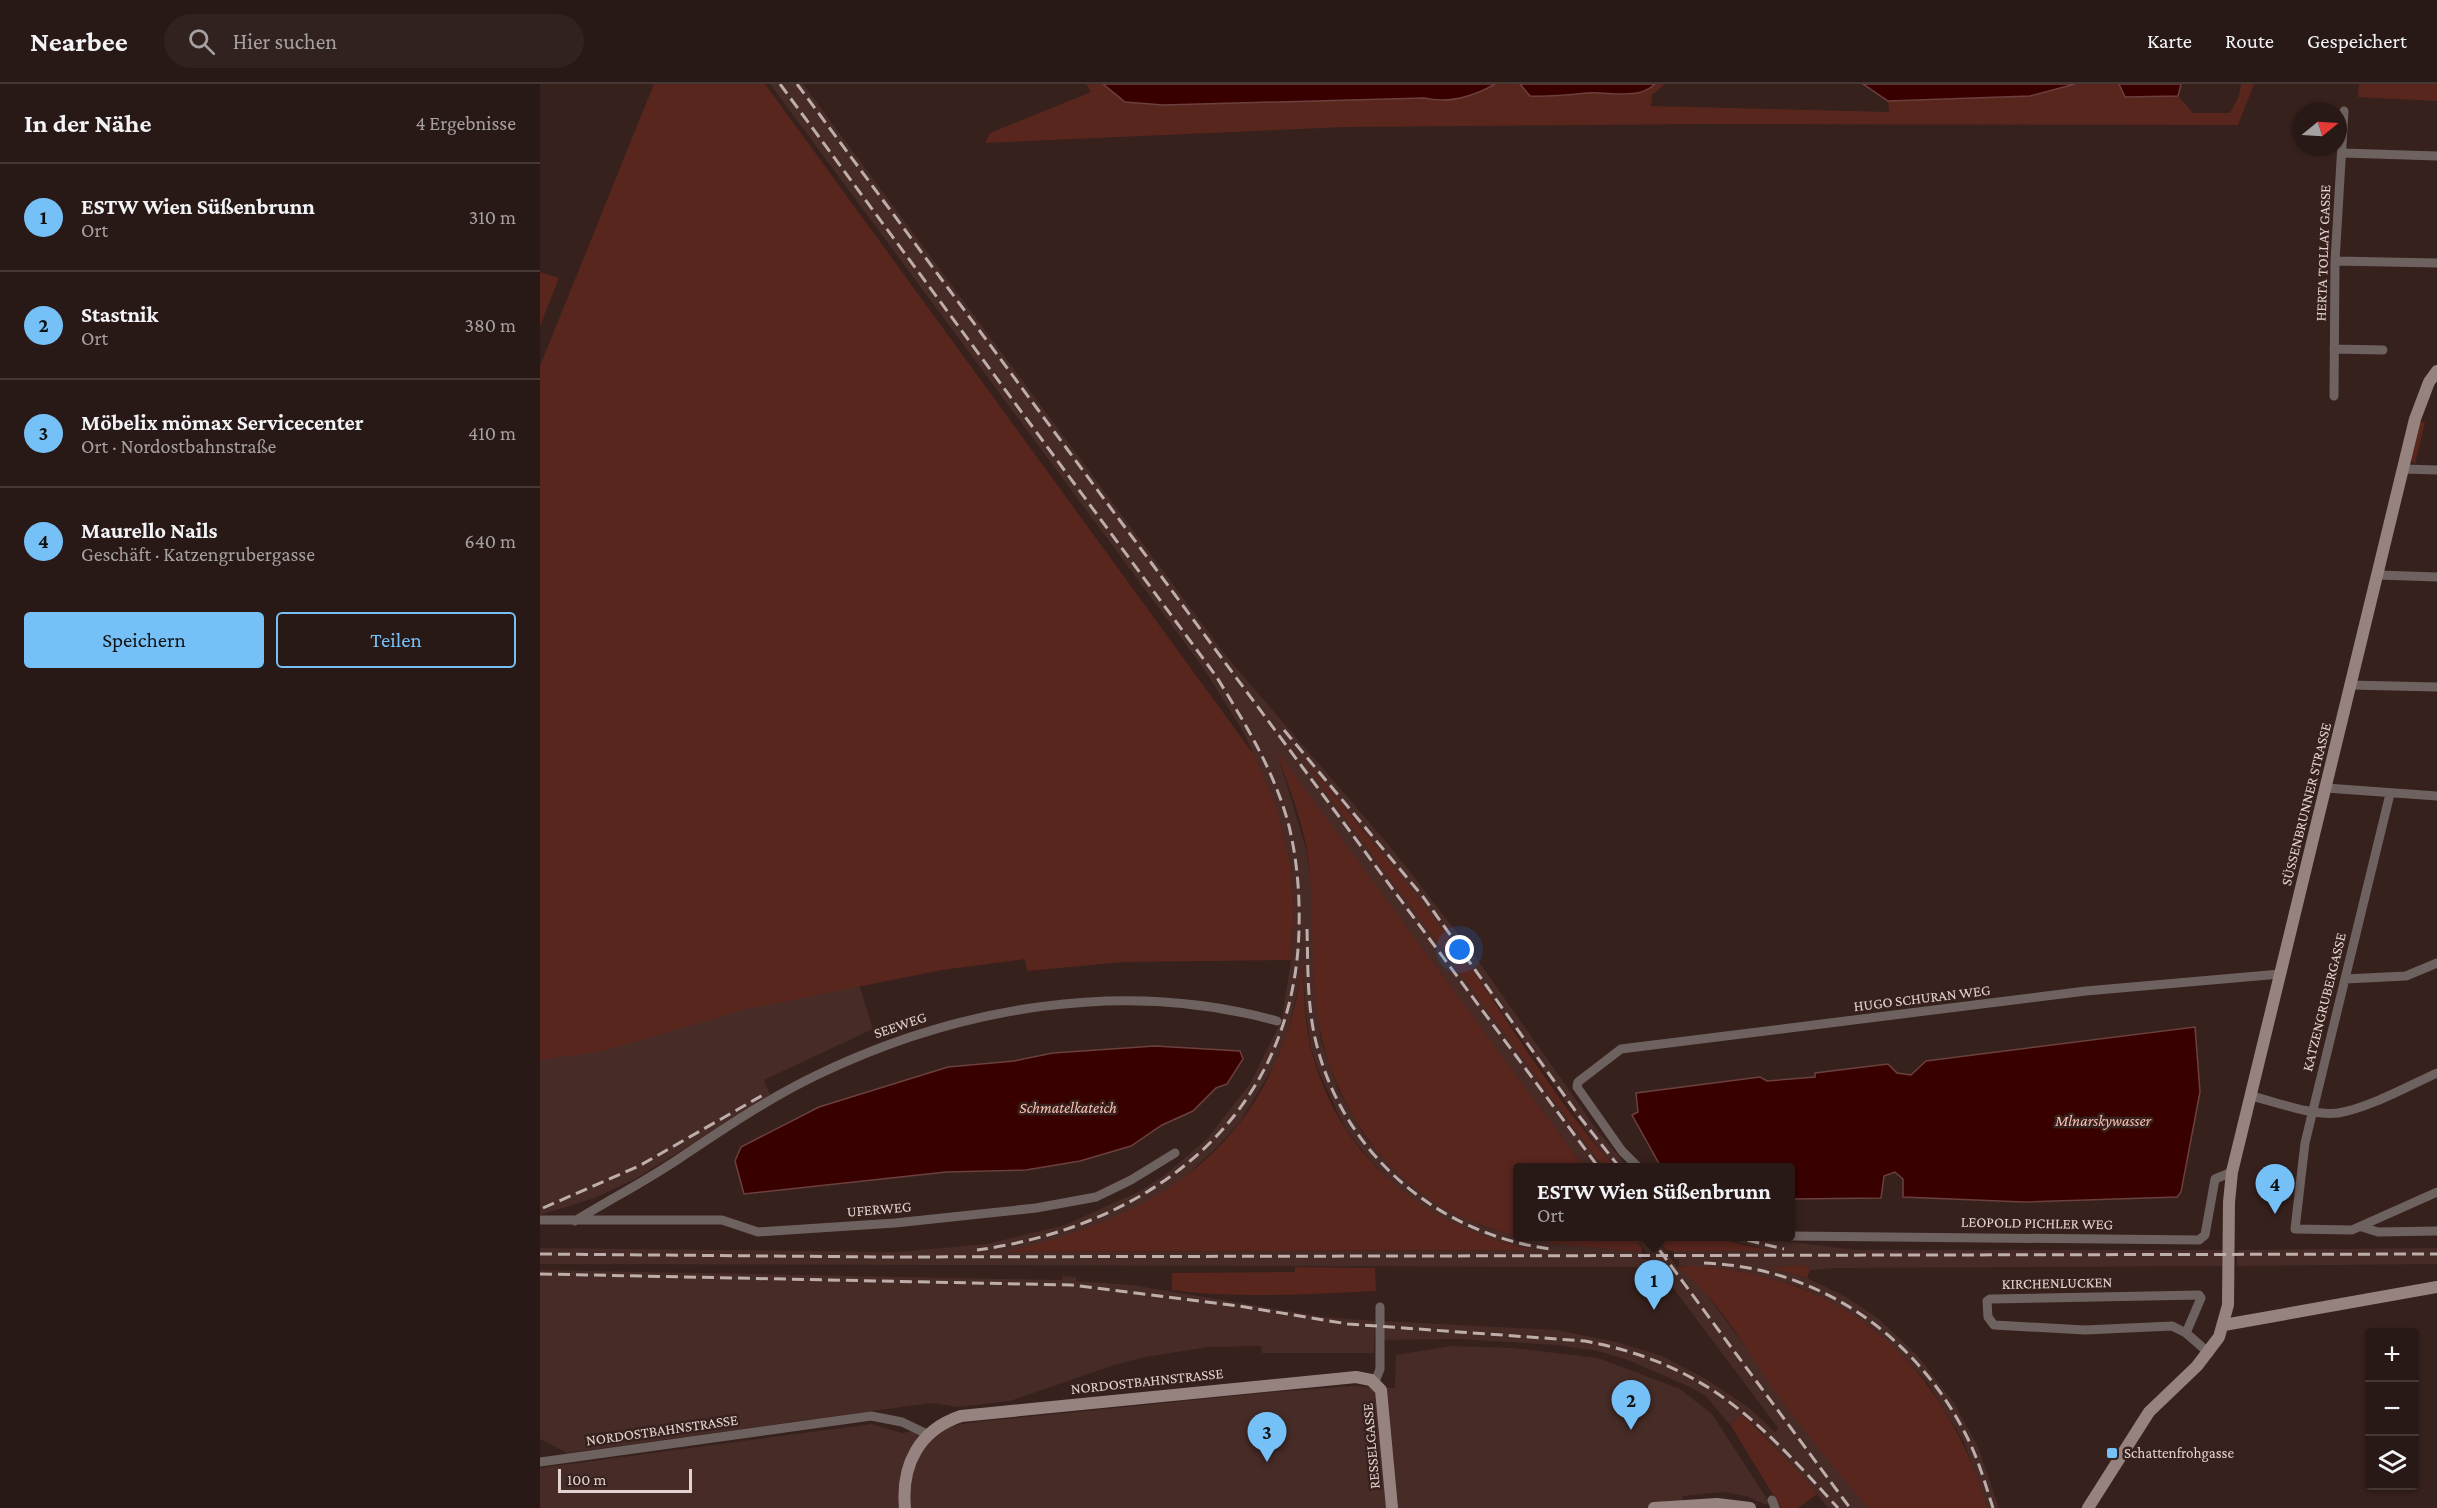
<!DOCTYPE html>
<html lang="de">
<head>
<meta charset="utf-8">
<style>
	body { margin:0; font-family:"Crimson Pro",serif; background:#31221f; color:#f1f3f6 }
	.controls { position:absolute; right:18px; bottom:18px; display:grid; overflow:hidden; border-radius:6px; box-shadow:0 2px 4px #0004 }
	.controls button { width:54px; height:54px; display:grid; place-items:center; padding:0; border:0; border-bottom:2px solid #453835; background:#291916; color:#f1f3f6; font:30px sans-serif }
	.compass { position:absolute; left:1753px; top:18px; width:54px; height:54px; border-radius:50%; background:#291916; box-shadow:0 2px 4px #0004; rotate:72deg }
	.scale { position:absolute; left:18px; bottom:15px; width:134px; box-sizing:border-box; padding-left:6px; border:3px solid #e2d3d0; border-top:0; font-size:16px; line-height:21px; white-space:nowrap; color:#e2d3d0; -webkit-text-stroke:4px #37211d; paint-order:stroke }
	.you { position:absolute; left:920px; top:866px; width:21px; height:21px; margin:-15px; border:4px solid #fff; border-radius:50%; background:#1a73e8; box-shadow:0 0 0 9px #1a73e833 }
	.badge { display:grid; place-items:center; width:39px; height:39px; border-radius:50%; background:#75c0f6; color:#111; font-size:20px; font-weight:700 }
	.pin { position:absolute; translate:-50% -50px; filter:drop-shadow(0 2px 3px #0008) }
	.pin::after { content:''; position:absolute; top:32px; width:21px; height:18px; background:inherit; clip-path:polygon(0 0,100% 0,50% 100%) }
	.popup { position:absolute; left:973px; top:1079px; width:282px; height:78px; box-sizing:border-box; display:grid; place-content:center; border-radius:6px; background:#291916; filter:drop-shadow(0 2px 4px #0005); font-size:20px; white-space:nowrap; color:#a5a0a1 }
	.popup b { font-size:22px; color:#f1f3f6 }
	.popup::after { content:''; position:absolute; left:50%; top:100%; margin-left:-12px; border:12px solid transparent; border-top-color:#291916 }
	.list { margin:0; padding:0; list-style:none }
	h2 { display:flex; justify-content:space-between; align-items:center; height:78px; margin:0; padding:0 24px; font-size:26px }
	h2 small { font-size:20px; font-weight:400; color:#a5a0a1 }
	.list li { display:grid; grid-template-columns:39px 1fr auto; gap:18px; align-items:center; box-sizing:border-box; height:108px; padding:0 24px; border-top:2px solid #453835 }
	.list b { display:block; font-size:22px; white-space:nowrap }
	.list p { margin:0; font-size:20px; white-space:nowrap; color:#a5a0a1 }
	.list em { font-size:20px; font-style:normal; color:#a5a0a1 }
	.actions { display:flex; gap:12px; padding:18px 24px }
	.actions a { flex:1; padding:14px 0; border:2px solid #75c0f6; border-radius:6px; text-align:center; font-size:21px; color:#75c0f6 }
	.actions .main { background:#75c0f6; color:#111 }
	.icon { flex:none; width:33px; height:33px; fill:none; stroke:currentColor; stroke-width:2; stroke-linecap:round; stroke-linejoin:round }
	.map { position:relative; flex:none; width:1897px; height:1424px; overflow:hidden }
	header { display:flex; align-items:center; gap:36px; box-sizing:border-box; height:84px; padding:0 30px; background:#291916; border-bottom:2px solid #453835 }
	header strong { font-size:28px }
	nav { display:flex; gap:33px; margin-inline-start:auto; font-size:21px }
	.search { width:420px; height:54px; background:#31221f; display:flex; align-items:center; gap:15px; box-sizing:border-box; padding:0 21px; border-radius:33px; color:#a5a0a1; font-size:22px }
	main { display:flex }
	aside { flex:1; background:#291916 }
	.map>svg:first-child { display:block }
	.built { fill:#462b26; fill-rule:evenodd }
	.green { fill:#59261e }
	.water { fill:#380100; stroke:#6b403e; stroke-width:1.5 }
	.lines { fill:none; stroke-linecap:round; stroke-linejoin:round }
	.street { stroke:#6e6260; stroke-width:9 }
	.secondary { stroke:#96837f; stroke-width:12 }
	.rail { stroke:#beaeab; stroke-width:3; stroke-dasharray:12 6; stroke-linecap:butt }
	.poi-dot { fill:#75c0f6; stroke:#37211d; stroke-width:2 }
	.labels { text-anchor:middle; stroke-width:5; stroke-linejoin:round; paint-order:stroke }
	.street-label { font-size:15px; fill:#e2d3d0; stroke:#37211d }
	.poi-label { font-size:15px; fill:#e2d3d0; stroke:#37211d; text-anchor:start }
	.water-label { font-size:16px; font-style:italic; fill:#fbc0b4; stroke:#37211d }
</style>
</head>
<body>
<header>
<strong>Nearbee</strong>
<div class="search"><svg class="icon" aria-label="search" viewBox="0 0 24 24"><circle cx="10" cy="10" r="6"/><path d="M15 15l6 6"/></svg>Hier suchen</div>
<nav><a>Karte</a><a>Route</a><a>Gespeichert</a></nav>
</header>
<main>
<aside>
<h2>In der Nähe<small>4 Ergebnisse</small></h2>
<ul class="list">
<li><span class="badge">1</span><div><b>ESTW Wien Süßenbrunn</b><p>Ort</p></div><em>310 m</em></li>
<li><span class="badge">2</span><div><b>Stastnik</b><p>Ort</p></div><em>380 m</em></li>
<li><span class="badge">3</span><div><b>Möbelix mömax Servicecenter</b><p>Ort · Nordostbahnstraße</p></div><em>410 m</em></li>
<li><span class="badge">4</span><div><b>Maurello Nails</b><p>Geschäft · Katzengrubergasse</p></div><em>640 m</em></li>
</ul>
<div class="actions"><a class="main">Speichern</a><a>Teilen</a></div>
</aside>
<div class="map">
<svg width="1897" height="1424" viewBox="0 0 1897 1424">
	<rect width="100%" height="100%" fill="#37211d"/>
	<!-- built -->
	<path class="built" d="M230,0H263L686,572L852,765L932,868L1059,1049L1088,1083H1075L1060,1066L920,869L822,744L762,674L1063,1083H1044L737,668L766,765L772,806L774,903L781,956L798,1006L825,1053L856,1087L897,1120L942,1142L978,1152L1017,1160L1102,1168V1175H1107V1183L0,1180V1164L358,1168L447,1160L525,1141L598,1108L625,1091L668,1054L711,998L742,935L751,876L754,824L751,781L736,721L704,649L664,585ZM763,882L766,929L771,964L780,990L805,1044L830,1076L853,1100L882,1123L912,1140L941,1152L989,1166L468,1168L535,1150L594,1126L636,1101L676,1064L699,1039L734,982L748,948Z
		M318,897L333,945L224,996L231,1012L95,1095L55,1114L0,1131V970Z
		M1202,1152L1317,1166H1683L1684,1182L1294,1184L1270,1186L1267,1181L1230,1183L1267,1194L1306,1213L1339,1235L1378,1272L1414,1319L1438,1363L1459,1424H1448L1424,1358L1388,1299L1362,1271L1331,1243L1293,1219L1257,1202L1199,1187L1139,1182V1175H1134V1167L1229,1166L1176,1153Z
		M1095,1153H1115L1137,1183L1155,1195L1214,1274L1246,1323L1328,1424H1288L1261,1390L1203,1330L1189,1340L1166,1312L1150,1303L1088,1276L1058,1267L1016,1261L919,1255L844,1256V1237L1017,1246L1076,1258L1122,1272L1166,1295L1209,1324L1235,1348L1238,1344Z
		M1897,1164V1180L1697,1182V1166Z
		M0,1186L522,1196L523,1192L536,1193V1197L592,1201L784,1233L835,1237L834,1269H722L721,1262L669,1263L605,1273L574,1281L470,1317L418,1323L391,1319L27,1369L0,1355Z
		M910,1262L974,1264L1058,1274L1140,1305L1172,1330L1229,1418L1226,1421L1206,1412L1183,1408L1143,1412L1142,1424H0V1384L332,1340L362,1349L436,1338L723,1309L810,1302L855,1304L856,1271Z"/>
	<!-- green -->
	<path class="green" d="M114,0H225L714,671L736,721L751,781L754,824L751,876L583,878L487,887L485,875L402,886L207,925L63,967L0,976V282Z
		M546,0H563L585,18L623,21L884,14L897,17L935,11L955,0H980L991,12C1010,13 1027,11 1047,9C1068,7 1098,17 1115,0H1125L1112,11L1111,22L1349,28L1348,17L1490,12L1535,0H1579L1585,13L1638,12L1653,29H1690L1699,12L1701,0H1714L1698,41L1162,40L805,43L445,59L450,49L551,8Z
		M1819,0H1897V17L1818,13Z
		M0,188L19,194L0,242Z
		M1880,338H1885L1875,380L1871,376Z
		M736,666L1044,1083L978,1084L977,1152C950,1144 921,1136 897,1120C822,1072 780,990 774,903C771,857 774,811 767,766C761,732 747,699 736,666Z
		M755,666C812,732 869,799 921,870C972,941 1016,1019 1075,1083H1063Z
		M763,878C764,907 764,936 771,965C799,1075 885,1143 993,1166L464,1168C595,1138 701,1084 747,949C755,926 759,902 763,878Z
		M980,1153H1095L1102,1164V1168L1017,1160Z
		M1115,1153H1176L1203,1161L1234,1167H1134L1126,1166Z
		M1267,1181L1270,1186L1267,1194L1228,1183Z
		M755,1183L835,1184L836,1207C768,1210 699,1215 632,1206V1189L755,1188Z
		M1137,1183C1162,1180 1190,1185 1215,1191C1339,1217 1412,1308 1448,1424H1328C1301,1391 1273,1358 1247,1324C1213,1279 1183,1217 1137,1183Z
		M1202,1330L1261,1390L1277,1410L1258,1424H1241L1190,1340Z"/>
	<!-- water -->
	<path class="water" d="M563,0H955C934,12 909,20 884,14L623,21L585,18Z
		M980,0H1115C1098,17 1068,7 1047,9C1027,11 1010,13 990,12Z
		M1323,0H1535L1490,12L1348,17Z
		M1579,0H1641L1638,12L1585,13Z
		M1655,943L1660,1008L1641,1108L1637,1113L1484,1118L1363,1113V1095L1355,1088L1344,1092L1341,1114L1251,1115L1250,1084L1121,1083L1092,1031L1098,1028L1096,1009L1220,993L1227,997L1275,993V989L1348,980L1357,989L1371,991L1386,977Z
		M615,962L700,967L703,975L687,1000L676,1004L653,1027L622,1041L591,1062L540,1077L486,1086L406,1088L204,1110L195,1077L201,1063L279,1023L408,983L474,977L513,969Z"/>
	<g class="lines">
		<!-- street -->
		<path class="street" d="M1803,69L1897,72
			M1795,177L1897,179
			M1794,265L1843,266
			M1794,312L1795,177L1804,27
			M1865,385L1897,386
			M1838,491L1897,493
			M1809,601L1897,603
			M1786,704L1897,712
			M1850,710L1765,1059L1755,1145L1812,1146L1897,1108
			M1805,895L1866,892L1897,879
			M1711,1012C1737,1018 1771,1032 1798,1029C1829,1024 1868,1002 1897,989
			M1099,1084L1082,1067L1037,1003L1038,998L1081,965L1546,907L1740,890
			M0,1136H182L218,1148L355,1139L496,1124L556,1113L591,1096L635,1069
			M35,1137C69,1116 104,1098 137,1076C182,1046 227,1015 277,991C418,923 584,894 737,937
			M1822,1143L1838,1148L1897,1147
			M1250,1152L1659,1156L1665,1151L1675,1095L1692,1088
			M1646,1249L1661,1214L1659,1211L1450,1215L1447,1217L1448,1233L1454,1241L1545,1246L1632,1242L1646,1249L1669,1269
			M835,1298L840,1285V1223
			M0,1378L331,1332L362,1338L387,1350
			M1232,1416L1235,1424"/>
		<!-- secondary -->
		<path class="secondary" d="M1684,1241L1897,1203
			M365,1424C361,1381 379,1346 421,1332L816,1293L831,1296L841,1306L852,1424
			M1114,1424L1177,1420L1210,1424
			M1548,1424L1609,1328L1657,1282L1679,1253L1688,1221L1689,1118L1692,1088L1875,335L1889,298L1897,287"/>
		<!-- rail -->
		<path class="rail" d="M240,0L676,592C705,639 733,685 748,738C757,773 760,810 759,846C754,1032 612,1142 437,1166
			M257,0L1059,1084
			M744,646L884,814L1039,1032L1080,1084
			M767,845C768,881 767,918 775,954C801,1068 896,1150 1011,1165
			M3,1124L99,1082L223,1011
			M1109,1152L1310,1424
			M1190,1152L1244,1165
			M0,1170L343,1173L1897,1170
			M1164,1179C1277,1183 1375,1250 1426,1351C1438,1374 1445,1399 1453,1424
			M0,1190L531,1201L699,1222L808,1240L1045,1257C1166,1280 1219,1337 1298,1424"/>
	</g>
	<!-- markers -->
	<rect class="poi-dot" x="1566" y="1363" width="12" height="12" rx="3"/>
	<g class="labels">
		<!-- street labels -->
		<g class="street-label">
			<text transform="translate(1783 169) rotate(-88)" y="5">HERTA TOLLAY GASSE</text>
			<text transform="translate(1766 720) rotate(-76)" y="5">SÜSSENBRUNNER STRASSE</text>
			<text transform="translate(1382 914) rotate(-7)" y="5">HUGO SCHURAN WEG</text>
			<text transform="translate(1784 918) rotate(-76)" y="5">KATZENGRUBERGASSE</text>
			<text transform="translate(360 941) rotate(-19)" y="5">SEEWEG</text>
			<text transform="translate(339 1125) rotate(-5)" y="5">UFERWEG</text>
			<text transform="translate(1497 1139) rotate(1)" y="5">LEOPOLD PICHLER WEG</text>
			<text transform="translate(1517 1199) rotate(-1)" y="5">KIRCHENLUCKEN</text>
			<text transform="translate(607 1297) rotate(-6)" y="5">NORDOSTBAHNSTRASSE</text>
			<text transform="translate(122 1346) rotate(-8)" y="5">NORDOSTBAHNSTRASSE</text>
			<text transform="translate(831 1362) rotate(-95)" y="5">RESSELGASSE</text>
		</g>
		<!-- poi labels -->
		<g class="poi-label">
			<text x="1584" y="1374">Schattenfrohgasse</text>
		</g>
		<!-- water labels -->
		<g class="water-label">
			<text x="528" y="1029">Schmatelkateich</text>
			<text x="1563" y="1042">Mlnarskywasser</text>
		</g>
	</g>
</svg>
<div class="controls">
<button>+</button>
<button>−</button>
<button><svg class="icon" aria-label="layers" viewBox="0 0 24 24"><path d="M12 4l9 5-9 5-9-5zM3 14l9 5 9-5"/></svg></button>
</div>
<svg class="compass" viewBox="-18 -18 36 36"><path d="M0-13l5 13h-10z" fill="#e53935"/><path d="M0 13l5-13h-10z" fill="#a5a0a1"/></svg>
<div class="scale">100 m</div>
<div class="you"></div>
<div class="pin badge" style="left:1114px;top:1226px">1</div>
<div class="popup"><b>ESTW Wien Süßenbrunn</b>Ort</div>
<div class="pin badge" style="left:1091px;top:1346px">2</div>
<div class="pin badge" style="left:727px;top:1378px">3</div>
<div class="pin badge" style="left:1735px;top:1130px">4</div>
</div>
</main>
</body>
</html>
